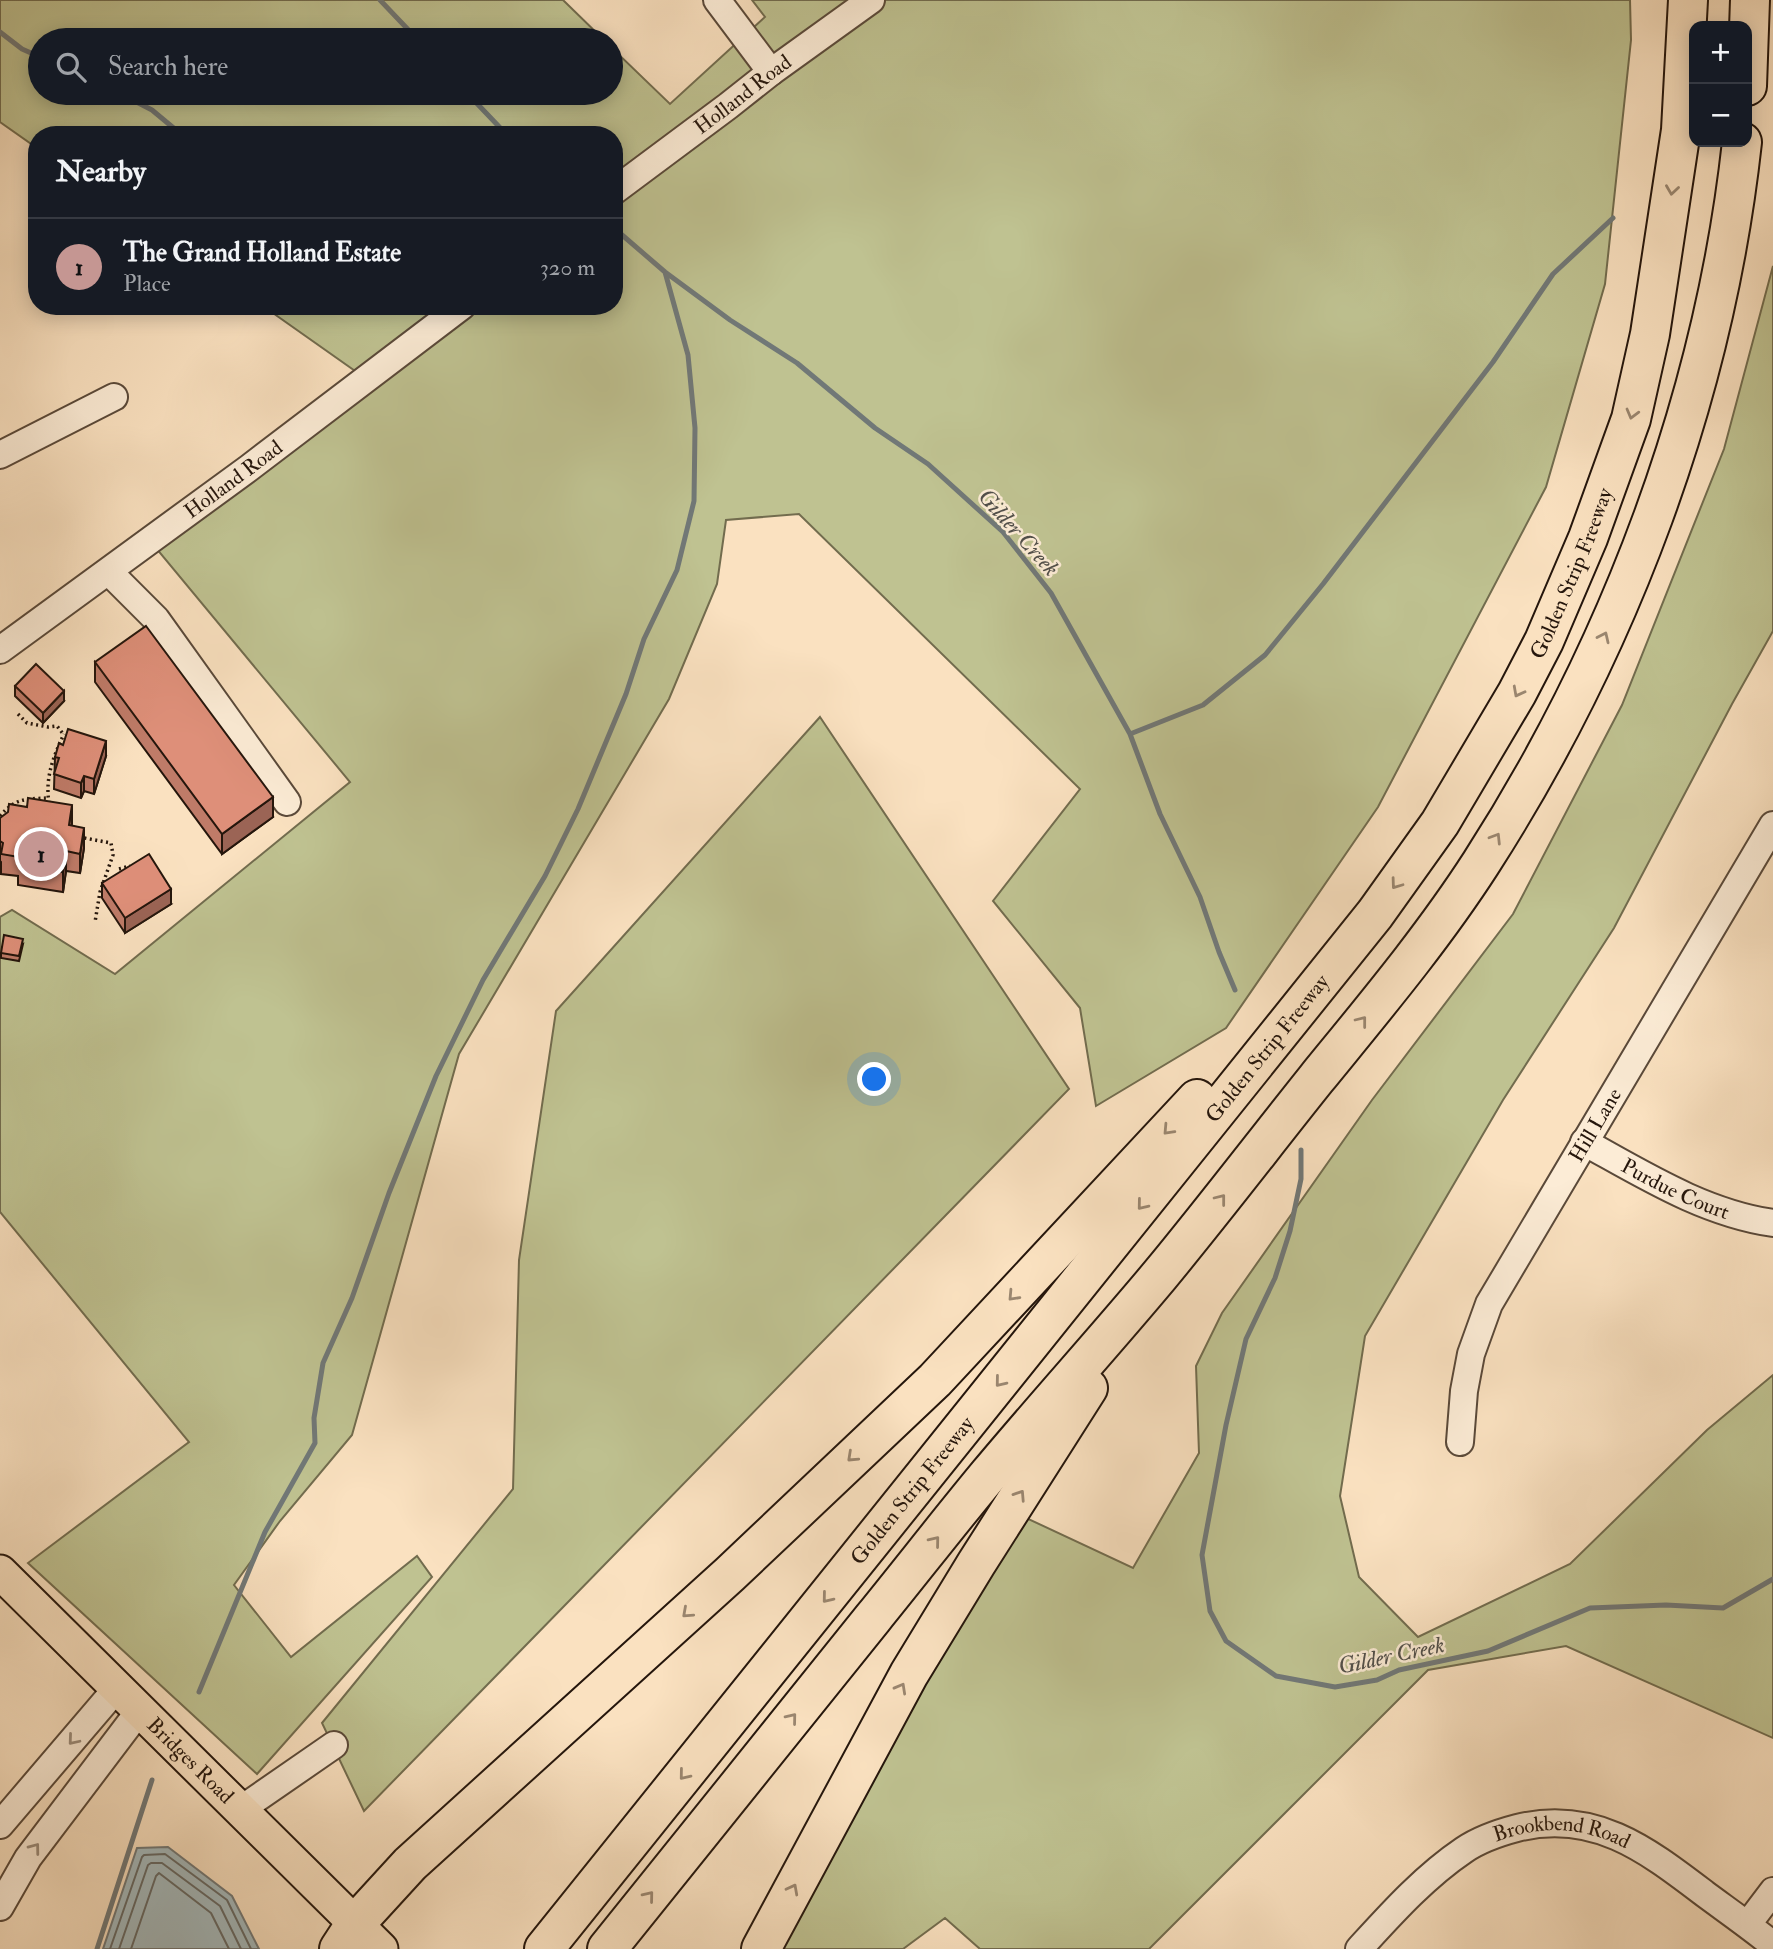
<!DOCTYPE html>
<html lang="en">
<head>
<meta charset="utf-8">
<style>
	body { margin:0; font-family:"IM FELL Double Pica",serif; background:#242831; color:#f1f3f6 }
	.controls { position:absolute; right:21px; top:21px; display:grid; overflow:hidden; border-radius:14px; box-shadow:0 4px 18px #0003 }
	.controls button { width:63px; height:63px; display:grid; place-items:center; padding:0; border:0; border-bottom:2px solid #363941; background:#171b24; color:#f1f3f6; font:35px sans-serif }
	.you { position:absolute; left:875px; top:1080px; width:24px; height:24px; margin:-18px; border:5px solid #fff; border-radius:50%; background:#1a73e8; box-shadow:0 0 0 10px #1a73e833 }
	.badge { display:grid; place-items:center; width:46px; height:46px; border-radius:50%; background:#c59692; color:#111; font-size:23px; font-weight:700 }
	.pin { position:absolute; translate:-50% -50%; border:4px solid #fff; box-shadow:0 2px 7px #0006 }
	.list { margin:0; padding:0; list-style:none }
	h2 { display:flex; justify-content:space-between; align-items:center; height:91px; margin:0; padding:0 28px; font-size:30px }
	h2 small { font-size:23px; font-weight:400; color:#9ea1a6 }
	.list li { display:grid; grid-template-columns:46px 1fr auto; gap:21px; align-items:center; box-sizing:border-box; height:98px; padding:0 28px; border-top:2px solid #363941 }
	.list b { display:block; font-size:26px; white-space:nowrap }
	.list p { margin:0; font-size:23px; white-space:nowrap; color:#9ea1a6 }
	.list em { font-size:23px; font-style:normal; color:#9ea1a6 }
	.icon { flex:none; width:38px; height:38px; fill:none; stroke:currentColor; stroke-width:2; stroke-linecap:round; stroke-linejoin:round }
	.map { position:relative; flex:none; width:1773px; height:1949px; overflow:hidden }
	.search { position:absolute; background:#171b24; box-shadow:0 4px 18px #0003; left:28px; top:28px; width:595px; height:77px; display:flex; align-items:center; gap:18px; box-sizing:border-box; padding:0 24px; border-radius:38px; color:#9ea1a6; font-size:26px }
	.panel { position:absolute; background:#171b24; box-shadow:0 4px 18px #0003; left:28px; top:126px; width:595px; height:189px; border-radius:28px }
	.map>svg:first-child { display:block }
	.green { fill:#bfc291; stroke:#726c4e; stroke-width:2 }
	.water { fill:#a4babe; stroke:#717877; stroke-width:2 }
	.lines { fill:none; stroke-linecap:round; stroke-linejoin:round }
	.shore { stroke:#646865; stroke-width:2 }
	.stream { stroke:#717877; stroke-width:5 }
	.minor-casing { stroke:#5a4939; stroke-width:30 }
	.major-casing { stroke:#25160c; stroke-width:37 }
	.highway-casing { stroke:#25160c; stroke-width:42 }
	.path { stroke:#25160c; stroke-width:3.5; stroke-dasharray:2 3.5; stroke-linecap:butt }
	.minor { stroke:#fcecd6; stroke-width:26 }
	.major { stroke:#fae1c0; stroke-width:33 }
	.highway { stroke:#fae1c0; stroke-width:38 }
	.wall { fill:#bf7b68; stroke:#25160c; stroke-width:2 }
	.shaded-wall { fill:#9b6455; stroke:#25160c; stroke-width:2 }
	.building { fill:#de8f79; stroke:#25160c; stroke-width:2 }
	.oneway { stroke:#9a866f }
	.oneway2 { stroke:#9b8c7b }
	.labels { text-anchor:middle; stroke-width:5; stroke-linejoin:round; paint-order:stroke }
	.street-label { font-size:21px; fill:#25160c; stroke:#fcecd6 }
	.water-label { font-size:23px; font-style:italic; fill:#514f4a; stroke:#fcecd6 }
</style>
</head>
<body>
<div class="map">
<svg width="1773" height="1949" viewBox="0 0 1773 1949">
	<rect width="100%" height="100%" fill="#fae1c0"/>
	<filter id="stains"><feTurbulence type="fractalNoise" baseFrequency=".00286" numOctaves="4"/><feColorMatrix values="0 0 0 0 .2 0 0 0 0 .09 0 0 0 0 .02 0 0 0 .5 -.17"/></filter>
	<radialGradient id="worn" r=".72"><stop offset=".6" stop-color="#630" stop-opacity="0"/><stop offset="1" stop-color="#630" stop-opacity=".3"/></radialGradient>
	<!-- green -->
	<path class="green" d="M0,0H563L604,40H40V93H611V47L670,104L765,17L752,0H1630L1631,40L1605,284L1546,487L1378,807L1226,1028L1096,1106L1080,1008L993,901L1080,789L799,514L726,520L717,584L669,699L459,1054L352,1435L280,1521L234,1585L291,1657L417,1556L432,1577L257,1774L28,1563L189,1442L0,1212V917L12,910L115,974L350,782L146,536L365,378L263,306H614V135H37V148L0,122Z
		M1773,266V631L1732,704L1614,928L1503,1100L1365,1336L1340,1496L1359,1577L1418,1637L1570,1564L1707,1430L1773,1375V1738L1566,1646L1428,1670L1149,1949H980L945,1918L903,1949H779L862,1785L1022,1516L1133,1568L1199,1453L1196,1366L1222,1313L1372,1100L1513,914L1622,705L1724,449Z
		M820,717L1069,1089L364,1811L322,1723L513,1489L519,1260L556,1011Z"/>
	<!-- water -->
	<path class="water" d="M168,1847L232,1896L259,1949H103L137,1848Z"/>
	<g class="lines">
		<!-- shore -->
		<path class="shore" d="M110,1949L142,1857L144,1855L165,1854L227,1900L251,1949
			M119,1949L148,1865L151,1863H162L220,1906L241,1949
			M131,1949L156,1876L159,1873L211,1913L229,1949"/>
		<!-- stream -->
		<path class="stream" d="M380,0L418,40
			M0,32L22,49L40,57
			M119,93L152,110L182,135
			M467,93L507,135
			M614,228L665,272L730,320L797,363L875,428L928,464L1003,532L1051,593L1130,734L1160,814L1200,897L1219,952L1235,990
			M1130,734L1203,705L1265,655L1323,584L1493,362L1553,274L1613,218
			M1301,1150V1179L1290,1231L1275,1278L1246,1339L1226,1425L1202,1555L1210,1611L1226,1641L1276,1676L1335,1687L1377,1680L1399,1670L1488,1651L1590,1608L1666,1605L1723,1608L1773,1579
			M199,1692L265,1532L315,1443L314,1418L323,1363L352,1298L389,1193L436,1076L483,980L545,876L578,809L626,694L644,639L677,570L694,501L695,428L688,355L665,272
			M97,1949L152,1780"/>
		<defs>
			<g id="minor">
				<path d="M717,0L771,72"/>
				<path id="s1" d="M614,191L728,106L771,72L871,0"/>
				<path d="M0,455L114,397"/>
				<path d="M109,572L156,619L287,802"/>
				<path id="s2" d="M0,650L249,468L462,306"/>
				<path id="s3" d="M1584,1142C1644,1175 1704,1213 1773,1223"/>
				<path id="s4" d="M1460,1442L1464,1391L1471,1354L1489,1304L1773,825"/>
				<path d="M240,1810L334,1745"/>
				<path d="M0,1825L117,1688"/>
				<path d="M0,1907L28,1858L140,1710"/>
				<path d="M1748,1924L1773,1891"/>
				<path id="s5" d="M1359,1949C1391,1914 1424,1877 1464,1850C1480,1839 1498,1833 1517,1828C1595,1809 1647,1850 1705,1894C1728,1911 1751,1927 1773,1945"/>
			</g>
			<g id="major">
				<path id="s6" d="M0,1572L381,1949"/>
			</g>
			<g id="highway">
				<path d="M1747,86L1750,0"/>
				<path d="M339,1949L356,1923L410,1864L730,1574L935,1380L1197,1099"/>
				<path id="s7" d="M544,1949L1375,914L1440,823L1517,693L1544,641L1588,538L1631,419L1650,334L1681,130L1688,0"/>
				<path d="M607,1949C695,1838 784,1728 873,1618C912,1570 950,1521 989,1474C1045,1407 1104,1342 1160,1275C1213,1211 1264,1144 1316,1079C1373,1009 1432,939 1481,863C1620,647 1714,397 1742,142"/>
				<path d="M761,1949L909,1674L976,1564L1088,1388"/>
			</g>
		</defs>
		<!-- minor casing -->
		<use href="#minor" class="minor-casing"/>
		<!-- major casing -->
		<use href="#major" class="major-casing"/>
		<!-- highway casing -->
		<use href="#highway" class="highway-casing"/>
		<!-- path -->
		<path class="path" d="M18,714L27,723L48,727L57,726L64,735
			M49,803C45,778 53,757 64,734
			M0,816C15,798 26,799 48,798
			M79,837L111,843L113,855L100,892L95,922
			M119,869L130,866"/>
		<!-- minor -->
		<use href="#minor" class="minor"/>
		<!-- major -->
		<use href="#major" class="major"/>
		<!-- highway -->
		<use href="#highway" class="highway"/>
	</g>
	<!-- wall -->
	<path class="wall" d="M95,662L273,817L222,854L95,682Z
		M15,686L64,701L43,723L15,696Z
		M106,756L94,794L84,791L81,798L54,789L55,757Z
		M27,807L72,826L84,848L80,873L66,871L63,892L18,885V876L1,874V862L0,861V818Z
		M102,883L171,904L125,933L102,898Z
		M23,944L19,961L1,958V953Z"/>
	<!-- shaded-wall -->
	<path class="shaded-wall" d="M64,691V701L43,723V713Z
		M106,741V756L94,794V779Z
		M84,776V791L81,798V783Z
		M273,797V817L222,854V834Z
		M72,805V824L69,845V825Z
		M84,828V848L80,873V854Z
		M66,851V871L63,892V872Z
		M171,889V904L125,933V918Z"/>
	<!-- building -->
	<path class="building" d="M146,626L273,797L222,834L95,662Z
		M36,664L64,691L43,713L15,686Z
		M68,729L106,741L94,779L84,776L81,783L54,774L59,758L55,757L59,743L63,745Z
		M28,798L72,805L69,825L84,828L80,854L66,851L63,872L18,865L19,857L1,854L3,843L0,841V818L8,812L9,804L27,807Z
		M149,854L171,889L125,918L102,883Z
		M4,935L23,939L19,956L1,953Z"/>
	<!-- one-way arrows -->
	<defs><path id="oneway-chevron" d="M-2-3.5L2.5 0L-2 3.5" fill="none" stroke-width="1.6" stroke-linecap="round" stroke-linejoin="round" transform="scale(1.75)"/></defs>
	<g class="oneway">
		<use href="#oneway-chevron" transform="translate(1672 190) rotate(98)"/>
		<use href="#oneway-chevron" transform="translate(1632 414) rotate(105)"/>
		<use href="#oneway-chevron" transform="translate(1604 637) rotate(-65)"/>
		<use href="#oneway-chevron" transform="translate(1518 692) rotate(118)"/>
		<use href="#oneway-chevron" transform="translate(1496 838) rotate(-58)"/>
		<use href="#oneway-chevron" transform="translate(1396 884) rotate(126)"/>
		<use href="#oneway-chevron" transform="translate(1362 1021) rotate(-52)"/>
		<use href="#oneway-chevron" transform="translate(1168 1130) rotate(133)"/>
		<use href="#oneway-chevron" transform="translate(1221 1199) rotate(-52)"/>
		<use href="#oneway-chevron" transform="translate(1142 1205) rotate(129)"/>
		<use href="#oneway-chevron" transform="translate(1013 1296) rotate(133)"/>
		<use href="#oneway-chevron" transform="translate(1000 1382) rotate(129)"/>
		<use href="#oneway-chevron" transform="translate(852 1457) rotate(137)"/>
		<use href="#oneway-chevron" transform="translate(1020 1495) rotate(-57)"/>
		<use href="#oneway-chevron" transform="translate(935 1541) rotate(-51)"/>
		<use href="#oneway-chevron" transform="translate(827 1598) rotate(129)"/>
		<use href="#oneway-chevron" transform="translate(687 1613) rotate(138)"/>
		<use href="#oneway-chevron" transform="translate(901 1688) rotate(-61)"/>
		<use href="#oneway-chevron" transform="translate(792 1718) rotate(-51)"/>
		<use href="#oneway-chevron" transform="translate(684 1775) rotate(129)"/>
		<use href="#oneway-chevron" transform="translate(793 1889) rotate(-62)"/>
		<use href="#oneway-chevron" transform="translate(649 1896) rotate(-51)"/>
	</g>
	<g class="oneway2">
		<use href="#oneway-chevron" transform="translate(73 1740) rotate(130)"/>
		<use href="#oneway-chevron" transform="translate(35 1848) rotate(-53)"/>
	</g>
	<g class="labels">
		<!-- street labels -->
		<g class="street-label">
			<text dy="7" stroke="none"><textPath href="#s1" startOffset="161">Holland Road</textPath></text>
			<text dy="7" stroke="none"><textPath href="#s2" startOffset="289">Holland Road</textPath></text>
			<text dy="7" stroke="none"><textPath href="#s7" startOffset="1722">Golden Strip Freeway</textPath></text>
			<text dy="7" stroke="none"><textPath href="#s7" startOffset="1155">Golden Strip Freeway</textPath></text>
			<text dy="7" stroke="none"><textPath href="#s4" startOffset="350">Hill Lane</textPath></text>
			<text dy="7" stroke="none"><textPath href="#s3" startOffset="103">Purdue Court</textPath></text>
			<text dy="7" stroke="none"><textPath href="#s7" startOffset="588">Golden Strip Freeway</textPath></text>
			<text dy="7" stroke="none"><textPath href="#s6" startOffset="268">Bridges Road</textPath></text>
			<text dy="7" stroke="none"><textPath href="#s5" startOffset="248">Brookbend Road</textPath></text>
		</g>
		<!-- water labels -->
		<g class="water-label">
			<text transform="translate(1019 532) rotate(48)" y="8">Gilder Creek</text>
			<text transform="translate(1391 1655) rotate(-12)" y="8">Gilder Creek</text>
		</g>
	</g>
	<rect width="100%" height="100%" filter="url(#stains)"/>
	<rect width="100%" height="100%" fill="url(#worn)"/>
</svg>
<div class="controls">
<button>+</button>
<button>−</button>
</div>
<div class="you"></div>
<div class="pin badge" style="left:41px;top:854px">1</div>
<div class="search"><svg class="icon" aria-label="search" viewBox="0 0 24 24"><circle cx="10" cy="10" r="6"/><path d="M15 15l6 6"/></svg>Search here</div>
<section class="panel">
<h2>Nearby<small></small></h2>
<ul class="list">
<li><span class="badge">1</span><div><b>The Grand Holland Estate</b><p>Place</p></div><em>320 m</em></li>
</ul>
</section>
</div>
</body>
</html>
